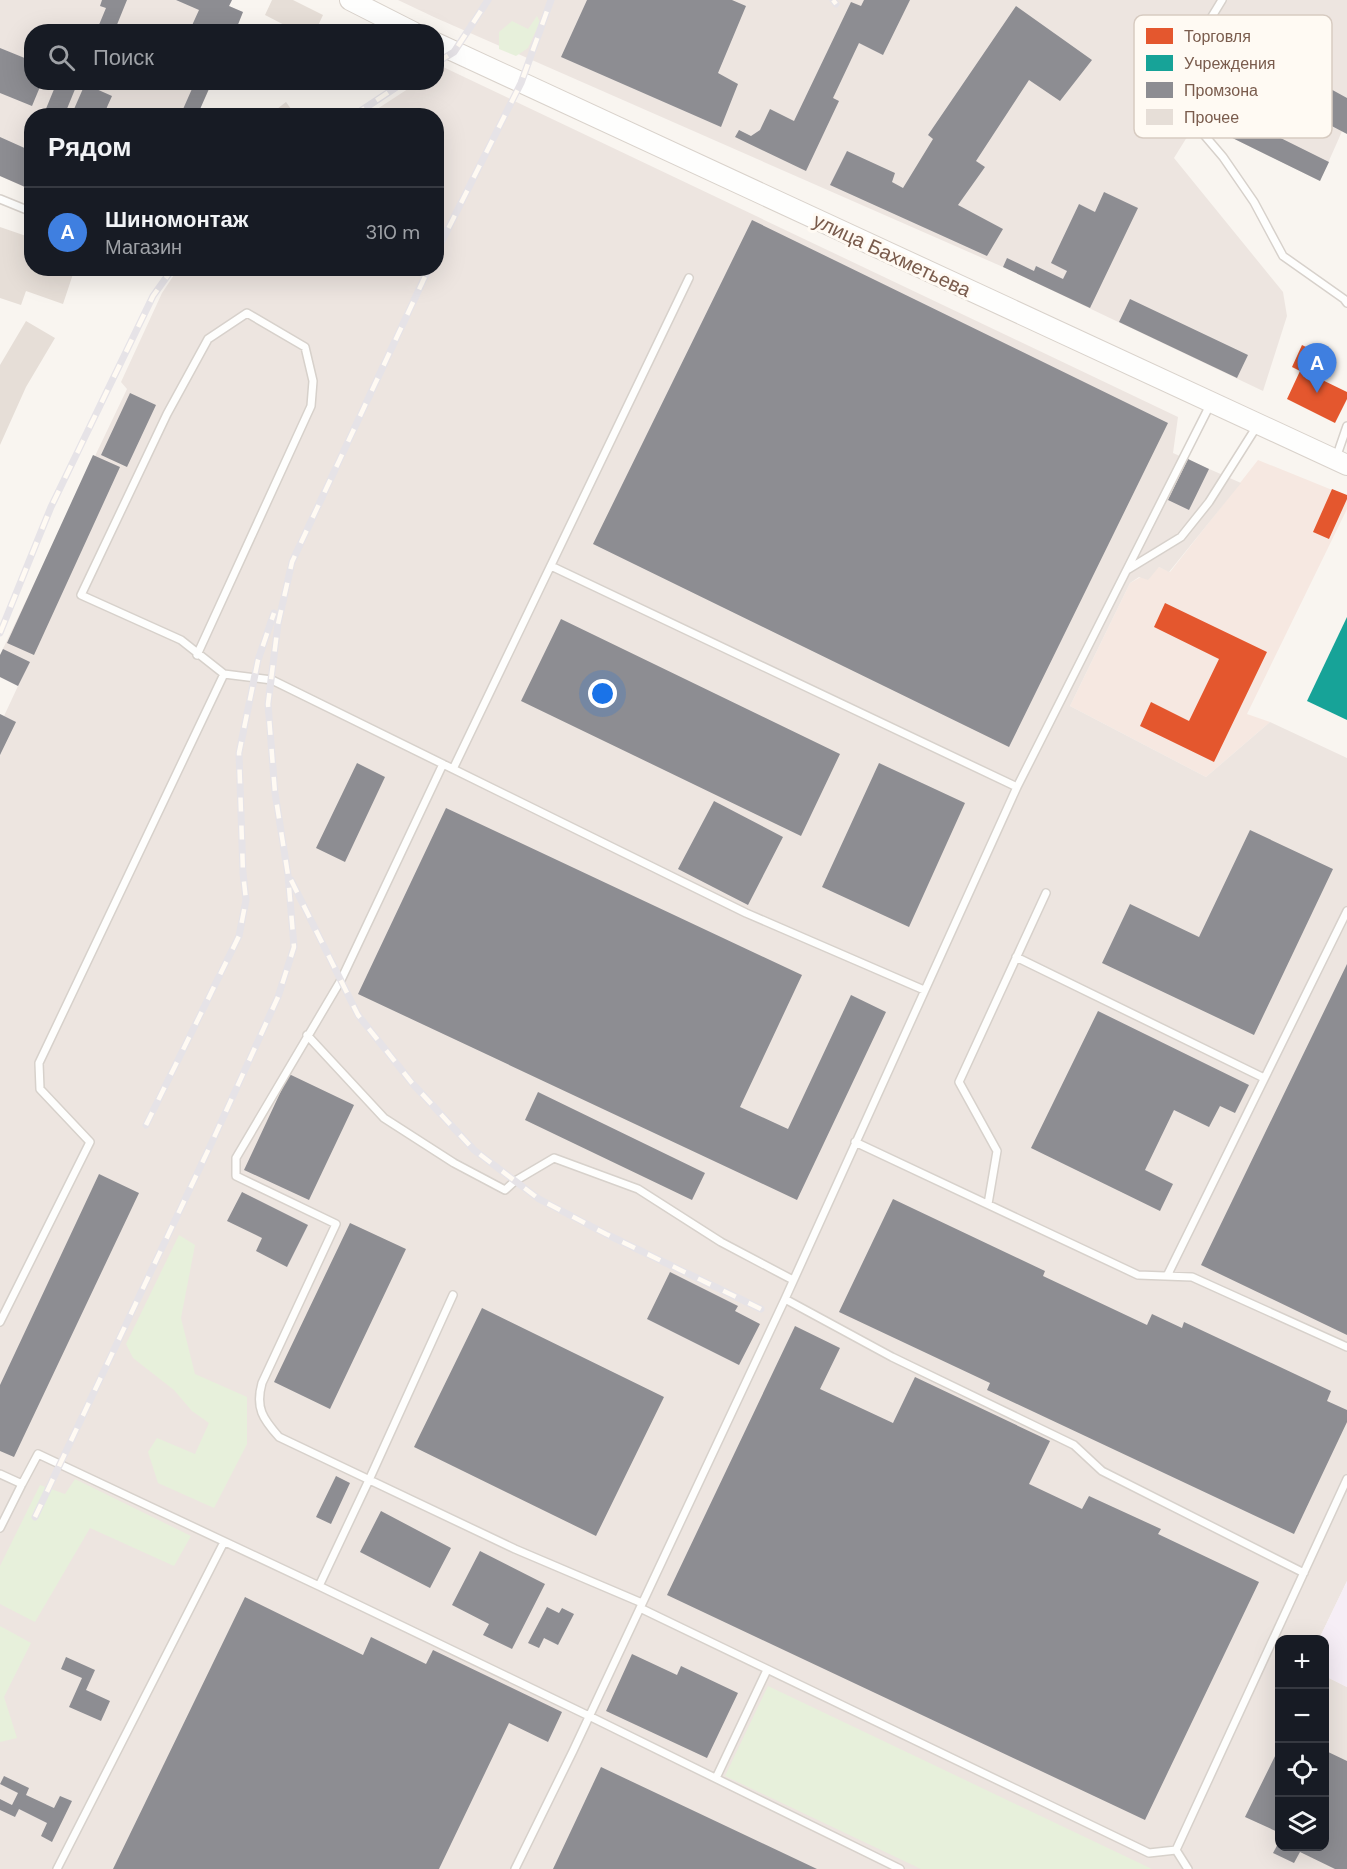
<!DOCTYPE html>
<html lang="ru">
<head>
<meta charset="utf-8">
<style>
	body { margin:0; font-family:"DM Sans",sans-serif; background:#242831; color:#f1f3f6 }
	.controls { position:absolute; right:18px; bottom:18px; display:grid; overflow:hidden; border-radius:12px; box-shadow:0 6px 24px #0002 }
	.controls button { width:54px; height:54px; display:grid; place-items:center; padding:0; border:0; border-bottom:2px solid #363941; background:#171b24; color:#f1f3f6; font:30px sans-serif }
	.you { position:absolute; left:603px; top:694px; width:21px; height:21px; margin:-15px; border:4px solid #fff; border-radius:50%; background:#1a73e8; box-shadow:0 0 0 9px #1a73e833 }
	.badge { display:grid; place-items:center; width:39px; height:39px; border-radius:50%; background:#8c9099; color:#fff; font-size:20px; font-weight:700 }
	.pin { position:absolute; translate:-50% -50px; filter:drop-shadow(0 2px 3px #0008) }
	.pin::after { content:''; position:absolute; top:32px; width:21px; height:18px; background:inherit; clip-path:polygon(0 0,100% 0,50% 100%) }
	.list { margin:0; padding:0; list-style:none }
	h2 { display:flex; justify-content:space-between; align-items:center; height:78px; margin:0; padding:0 24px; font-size:26px }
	h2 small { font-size:20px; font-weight:400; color:#9ea1a6 }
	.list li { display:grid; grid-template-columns:39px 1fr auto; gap:18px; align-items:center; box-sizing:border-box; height:90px; padding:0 24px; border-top:2px solid #363941 }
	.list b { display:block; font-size:22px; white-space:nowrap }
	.list p { margin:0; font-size:20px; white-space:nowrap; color:#9ea1a6 }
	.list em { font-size:20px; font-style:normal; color:#9ea1a6 }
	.icon { flex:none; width:33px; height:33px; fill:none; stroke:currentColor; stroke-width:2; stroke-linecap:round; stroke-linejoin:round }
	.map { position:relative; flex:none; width:1347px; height:1869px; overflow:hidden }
	.search { position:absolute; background:#171b24; box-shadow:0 6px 24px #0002; left:24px; top:24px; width:420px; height:66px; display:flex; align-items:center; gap:15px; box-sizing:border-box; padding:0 21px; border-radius:24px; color:#9ea1a6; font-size:22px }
	.panel { position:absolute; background:#171b24; box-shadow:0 6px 24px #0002; left:24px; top:108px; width:420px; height:168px; border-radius:24px }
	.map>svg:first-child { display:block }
	.commercial { fill:#f6e8e1 }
	.industrial { fill:#ede5e0 }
	.education { fill:#f6eef6 }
	.green { fill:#e7f0db }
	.shops { fill:#e4572e }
	.public { fill:#17a398 }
	.industry { fill:#8d8d92 }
	.building { fill:#e6ded7 }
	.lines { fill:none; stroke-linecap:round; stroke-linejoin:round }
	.lane-casing { stroke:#d7d1cb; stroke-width:10 }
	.secondary-casing { stroke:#d9d2cb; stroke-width:22 }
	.lane { stroke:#fefefd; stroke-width:7 }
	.secondary { stroke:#fefefd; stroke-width:20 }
	.rail-casing { stroke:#e6e3e7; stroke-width:7 }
	.rail { stroke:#fffaf3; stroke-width:4.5; stroke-dasharray:14; stroke-linecap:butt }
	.labels { text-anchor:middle; stroke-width:6; stroke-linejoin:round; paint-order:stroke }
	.street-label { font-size:20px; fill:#7a5c4d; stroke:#fffaf3 }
	.key { fill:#fffaf3; stroke:#d7cbc1; stroke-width:1.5 }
	.key-label { font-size:16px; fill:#7a5c4d }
</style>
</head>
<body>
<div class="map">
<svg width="1347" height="1869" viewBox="0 0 1347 1869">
	<rect width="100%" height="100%" fill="#f9f5f0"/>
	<!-- commercial -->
	<path class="commercial" d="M1258,460L1347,496V509L1247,714L1270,722L1206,777L1070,706L1130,583L1159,567L1170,572Z"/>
	<!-- industrial -->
	<path class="industrial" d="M0,0H232L229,6L243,12L235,31L32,32V82L212,83L197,115L32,116L31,190L0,176Z
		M398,0H1347V120L1320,181L1204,124L1192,129L1174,158L1283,292L1287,316L1263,391L1003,267L436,18Z
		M441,66L1178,417L1173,453L1241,483L1169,572L1159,567L1148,580L1139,577L1130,583L1070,706L1206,777L1270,722L1347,758V1581L1319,1639L1280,1640V1846H1324L1325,1676L1347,1687V1869H0V714L4,716L18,686L0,677V655L127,389L121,382L162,293L178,269L436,268V116L368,115L417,83L436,82L437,69Z"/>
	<!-- education -->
	<path class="education" d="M1347,1581V1687L1325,1676L1324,1640L1319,1639Z"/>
	<!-- green -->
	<path class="green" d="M537,16L540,22L528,48L516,56L499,49V32L512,21L528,29Z
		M179,1235L195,1245L181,1318L195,1374L247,1397V1444L214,1508L158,1483L148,1452L157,1438L195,1454L209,1423L192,1411L174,1390L133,1358L126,1344Z
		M75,1479L191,1536L174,1566L90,1528L35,1622L0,1604V1566L40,1485L65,1494Z
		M0,1626L31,1643L4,1697L17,1738L0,1742Z
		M768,1686L1152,1869H921L725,1776Z"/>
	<!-- shops -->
	<path class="shops" d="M1302,345L1322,355L1312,375L1347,392V399L1335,423L1287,399L1300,371L1292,367Z
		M1332,489L1347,495V499L1329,539L1313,532Z
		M1165,603L1267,652L1214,762L1140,726L1151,702L1189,721L1219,659L1154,627Z"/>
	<!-- public -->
	<path class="public" d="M1347,617V720L1307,701Z"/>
	<!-- industry -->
	<path class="industry" d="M102,0H127L114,32H96L106,8L100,6Z
		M176,0H232L229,6L243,12L235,32H189L199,10Z
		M587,0H732L746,6L718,73L738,84L721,127L561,57Z
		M864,0H910L883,55L859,43L833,98L839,101L806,171L735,137L739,130L751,136L760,130L770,109L794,121L851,2L861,6Z
		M1016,6L1092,60L1060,101L1029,80L976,161L985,167L958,205L1003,229L987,256L830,185L847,151L895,173L892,182L903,188L933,139L928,135Z
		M1243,44L1264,54L1256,70L1269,76L1246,121L1329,162L1320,181L1204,124L1208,115L1165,94L1178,68L1221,89Z
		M0,48L32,61V82H42L32,106L0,93Z
		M57,82H78L64,116H43Z
		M195,82H212L197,116H180Z
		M85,84L112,96L103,116H71Z
		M1327,87L1347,98V134L1326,123L1332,111L1318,104Z
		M0,137L29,150L32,143V190L0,176Z
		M1104,192L1138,208L1090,308L1003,267L1007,258L1034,271L1036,266L1063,279L1067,271L1051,263L1079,204L1095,212Z
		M752,220L1168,423L1009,747L593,544Z
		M1130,299L1248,355L1237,378L1119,322Z
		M130,393L156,405L127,467L101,455Z
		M93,455L120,467L34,655L7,643Z
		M1188,459L1209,469L1189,510L1168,500Z
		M561,619L840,754L801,836L521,701Z
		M3,649L30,662L18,686L0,677V655Z
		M0,714L16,722L0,755Z
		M357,763L385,777L345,862L316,848Z
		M879,763L965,803L909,927L822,887Z
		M714,801L783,837L748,905L678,869Z
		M446,808L802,975L740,1107L788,1129L851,995L886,1012L797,1200L358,994Z
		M1250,830L1333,869L1254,1035L1102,963L1130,904L1199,937Z
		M1347,964V1335L1201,1265Z
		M1098,1011L1249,1085L1235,1113L1220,1106L1209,1127L1174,1110L1145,1170L1173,1184L1160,1211L1031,1148Z
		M289,1074L354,1105L309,1200L244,1170Z
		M538,1092L705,1173L692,1200L525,1120Z
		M99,1174L139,1193L14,1457L0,1451V1385Z
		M242,1192L308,1225L287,1267L256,1251L262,1238L227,1221Z
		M893,1199L1045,1271L1043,1276L1147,1325L1152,1314L1182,1328L1184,1322L1331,1391L1327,1401L1347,1410V1422L1294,1534L987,1390L990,1383L839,1312Z
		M350,1223L406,1249L330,1409L274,1382Z
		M670,1272L738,1306L735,1311L760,1324L739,1365L647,1319Z
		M482,1308L664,1397L596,1536L414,1447Z
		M795,1326L840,1348L820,1389L893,1423L915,1377L1050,1441L1029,1484L1082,1509L1089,1496L1161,1529L1158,1534L1259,1582L1145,1820L667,1595Z
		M336,1476L350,1483L331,1524L316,1517Z
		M381,1511L451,1548L430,1588L360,1552Z
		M480,1551L545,1584L512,1649L483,1635L489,1624L452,1605Z
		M245,1597L363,1655L371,1637L426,1664L433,1650L562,1712L548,1742L509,1723L439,1869H113Z
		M547,1607L559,1613L562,1608L574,1614L558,1645L544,1638L539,1648L528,1643Z
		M632,1654L677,1675L681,1666L738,1693L707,1758L606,1711Z
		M66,1657L95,1670L86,1690L110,1701L101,1721L69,1707L82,1678L61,1669Z
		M1280,1746V1833L1245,1817Z
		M1324,1750L1347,1761V1869H1335L1300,1852L1294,1863L1273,1853L1280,1840V1846H1324Z
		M601,1767L817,1869H553Z
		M4,1776L29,1788L26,1795L54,1808L60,1796L72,1801L52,1842L41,1836L47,1823L19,1809L15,1817L0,1810V1799L12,1805L18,1793L0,1784Z"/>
	<!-- building -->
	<path class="building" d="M272,0H293L323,15L315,32H298L265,15Z
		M286,102L296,116H268Z
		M0,227L32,238V268H75L63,304L26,291L21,305L0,298Z
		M26,321L55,338L26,387L0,445V365Z"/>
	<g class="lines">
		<defs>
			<path id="lane" d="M1222,0L1194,46L1168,60L1152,88L1164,104L1194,123L1223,157L1254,202L1283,256L1344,299L1347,303
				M0,199L32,212
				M1336,458L1347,426
				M551,566L1017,787
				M1127,570L1181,537L1209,502L1257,426
				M197,655L311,406L313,381L305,347L247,313L208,339L167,414L81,595L181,640L224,674L272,680L746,913L924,990
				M443,764L341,980L236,1158V1176L336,1224L262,1383C255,1408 263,1419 279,1437L515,1549L642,1603
				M453,769L689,278
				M1016,957L1264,1078
				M307,1035L384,1118L454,1163L505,1190L515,1181L554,1158L638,1189L721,1242L793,1280
				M855,1142L1138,1275L1192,1277L1347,1347
				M988,1204L997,1151L959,1082L1046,893
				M1167,1276L1347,911
				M785,1299L892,1357L1074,1445L1102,1471L1304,1573
				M0,1322L90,1142L40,1089L39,1063L224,674
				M0,1474L22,1484L38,1454L319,1586L589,1716L900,1869
				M0,1528L22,1484
				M319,1586L369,1480L453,1295
				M640,1608L1149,1853L1176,1850L1347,1479
				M716,1778L767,1670
				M1176,1850L1188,1869
				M57,1869L224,1542
				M515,1869L573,1751L785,1299L1017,787L1210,405"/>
			<path id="secondary" d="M350,0L413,32
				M436,43L1347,465"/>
		</defs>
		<!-- lane casing -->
		<use href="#lane" class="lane-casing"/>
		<!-- secondary casing -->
		<use href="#secondary" class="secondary-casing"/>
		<!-- lane -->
		<use href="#lane" class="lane"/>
		<!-- secondary -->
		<use href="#secondary" class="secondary"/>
		<defs>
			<path id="rail" d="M833,0L836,4
				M436,63L454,52L488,0
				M353,116L404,82
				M436,253L521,83L551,0
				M0,633L51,507L153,296L173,268
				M291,880L358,1015L412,1083L474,1150L539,1199L606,1234L761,1309
				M146,1125L239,936L246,900L243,873L239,753L258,660L274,613
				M35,1517L212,1142L278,997L294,947L288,875L275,793L268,704L278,624L292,562L429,268"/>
		</defs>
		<!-- rail casing -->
		<use href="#rail" class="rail-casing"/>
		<!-- rail -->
		<use href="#rail" class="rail"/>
	</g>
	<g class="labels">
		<!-- street labels -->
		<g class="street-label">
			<text transform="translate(892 255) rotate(25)" y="7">улица Бахметьева</text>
		</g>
	</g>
	<!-- legend -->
	<rect x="1134" y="15" width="198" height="123" rx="9" class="key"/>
	<rect x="1146" y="28" width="27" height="16" fill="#e4572e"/>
	<rect x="1146" y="55" width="27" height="16" fill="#17a398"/>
	<rect x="1146" y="82" width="27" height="16" fill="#8d8d92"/>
	<rect x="1146" y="109" width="27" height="16" fill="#e6ded7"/>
	<g class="key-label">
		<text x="1184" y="42">Торговля</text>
		<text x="1184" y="69">Учреждения</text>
		<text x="1184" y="96">Промзона</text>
		<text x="1184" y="123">Прочее</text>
	</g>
</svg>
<div class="controls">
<button>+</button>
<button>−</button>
<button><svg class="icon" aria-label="locate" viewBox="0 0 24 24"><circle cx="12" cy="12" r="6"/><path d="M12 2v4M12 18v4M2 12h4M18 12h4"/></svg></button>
<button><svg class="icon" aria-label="layers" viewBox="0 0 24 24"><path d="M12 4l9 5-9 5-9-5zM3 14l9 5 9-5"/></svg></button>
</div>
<div class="you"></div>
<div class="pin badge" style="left:1317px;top:393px;background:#3f7fe0">A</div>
<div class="search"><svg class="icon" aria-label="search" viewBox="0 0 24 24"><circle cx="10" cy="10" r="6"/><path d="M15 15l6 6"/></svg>Поиск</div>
<section class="panel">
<h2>Рядом<small></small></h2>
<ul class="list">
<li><span class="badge" style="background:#3f7fe0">A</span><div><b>Шиномонтаж</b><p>Магазин</p></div><em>310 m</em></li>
</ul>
</section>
</div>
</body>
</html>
